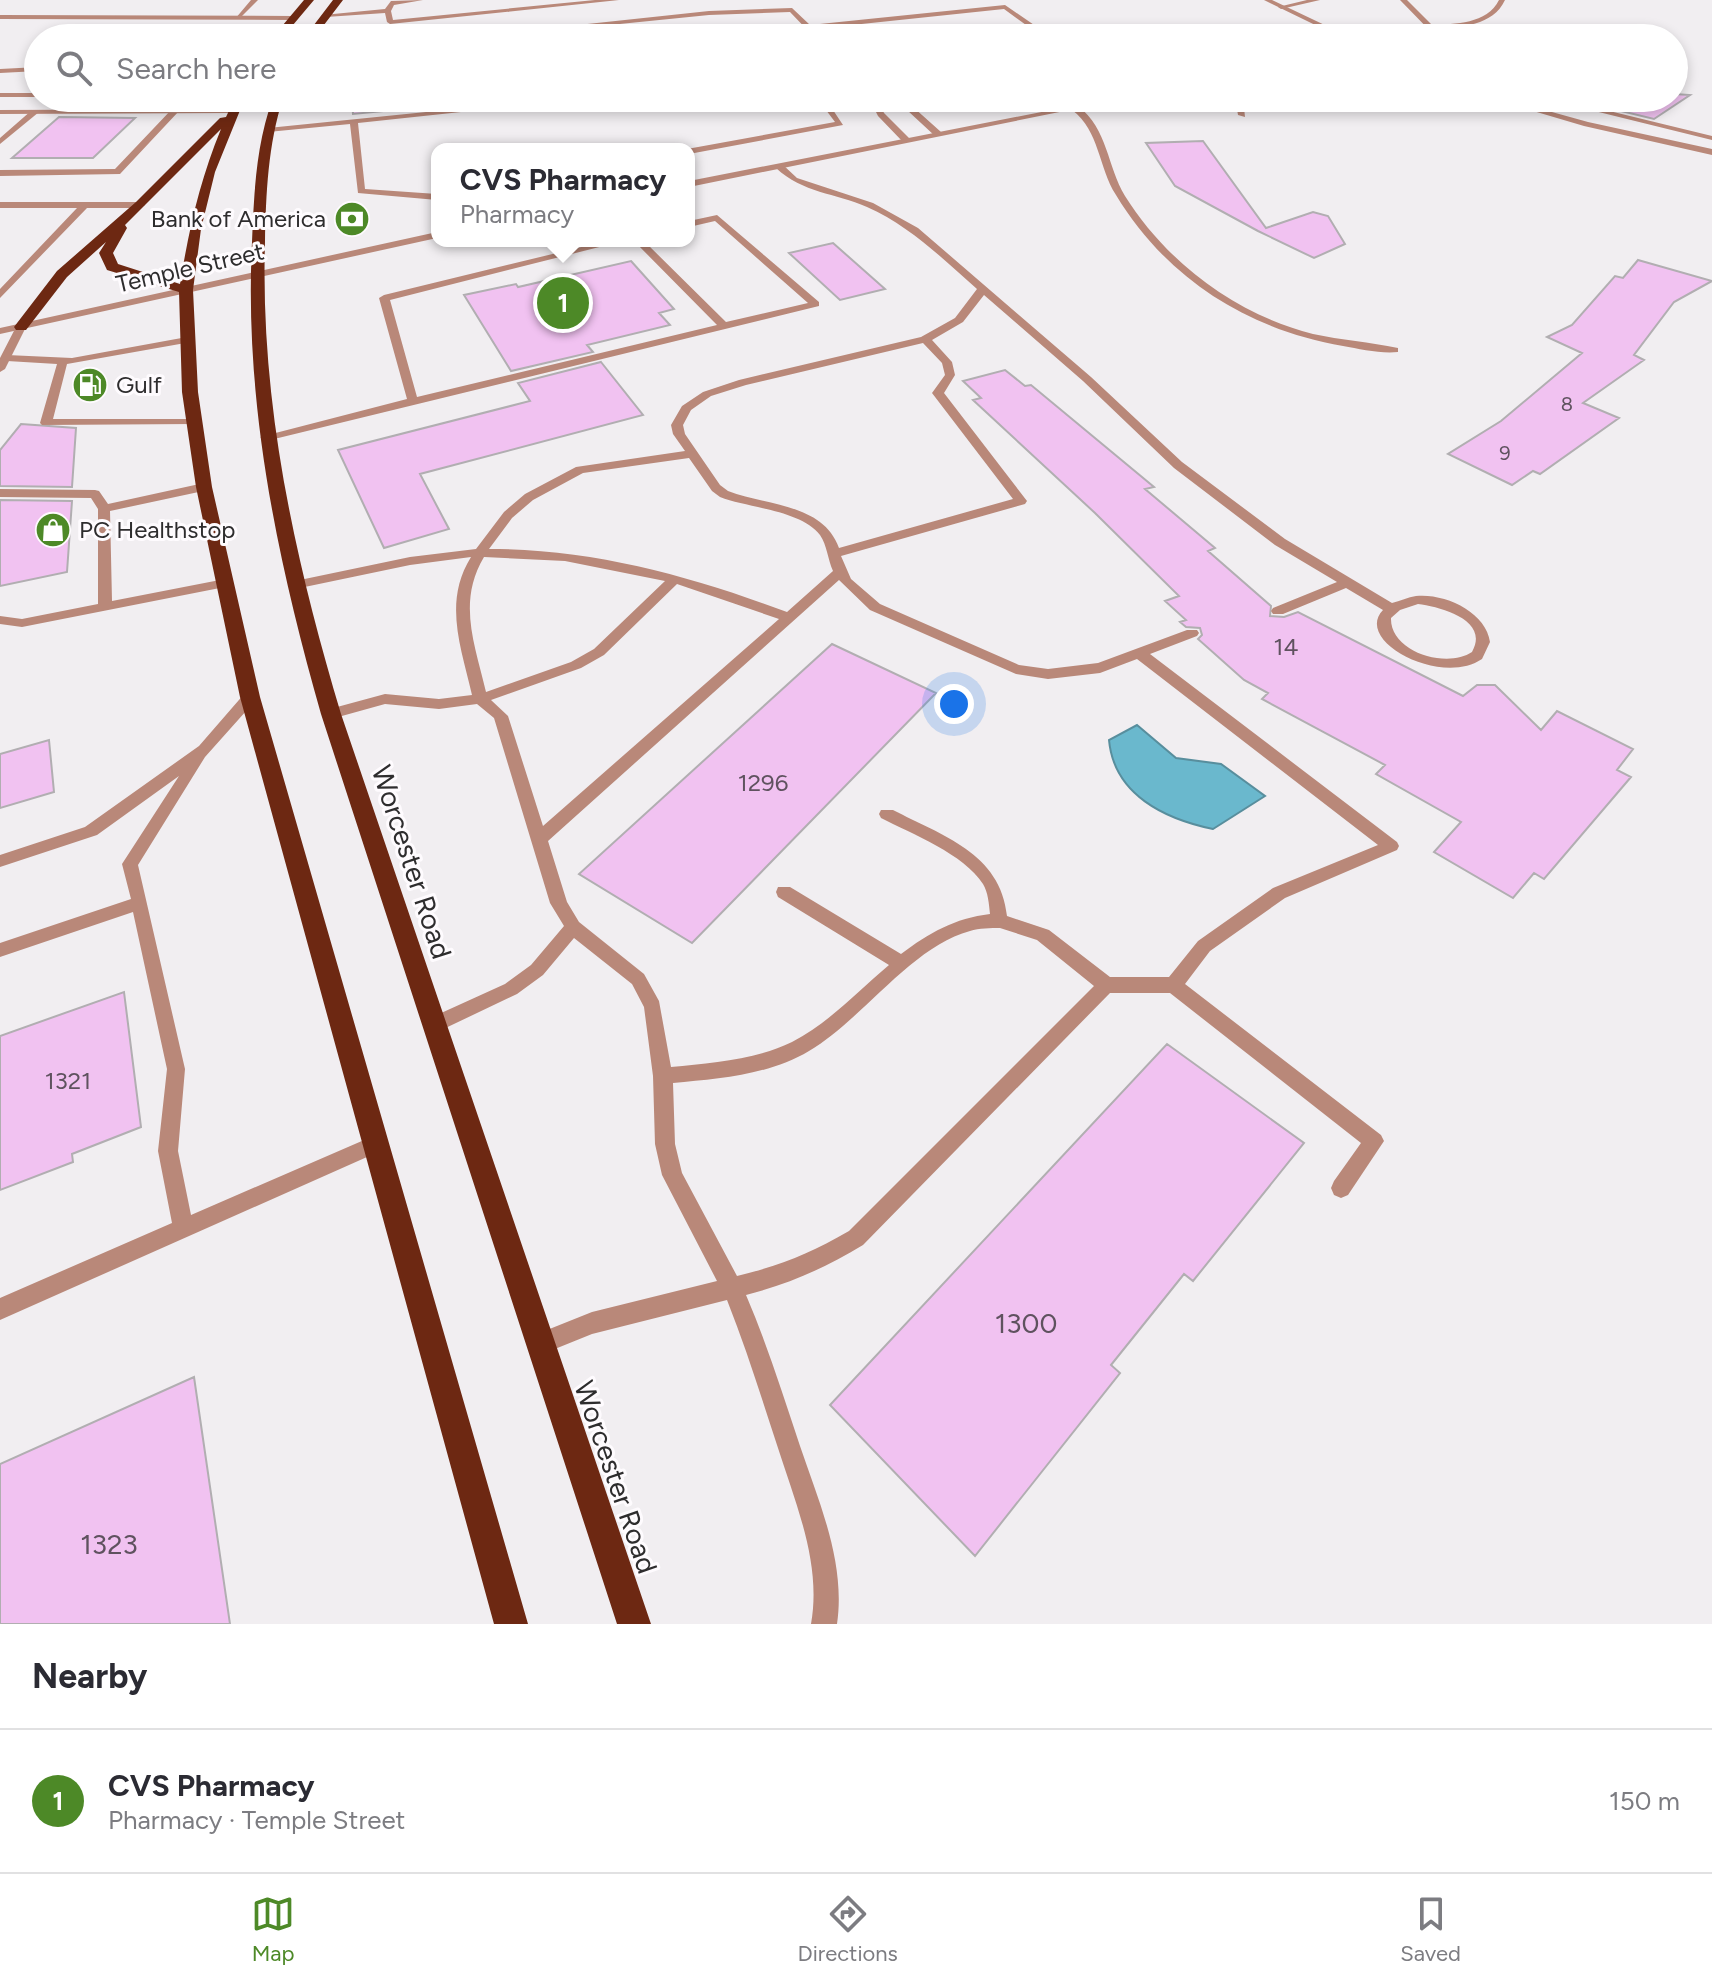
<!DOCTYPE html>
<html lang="en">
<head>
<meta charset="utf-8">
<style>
	body { margin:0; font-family:Figtree,sans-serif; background:#f2f2f3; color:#2b2b33 }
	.you { position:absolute; left:954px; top:704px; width:28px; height:28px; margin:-20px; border:6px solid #fff; border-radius:50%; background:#1a73e8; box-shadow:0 0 0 12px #1a73e833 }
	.badge { display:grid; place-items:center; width:52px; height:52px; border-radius:50%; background:#4d8927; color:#fff; font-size:26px; font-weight:700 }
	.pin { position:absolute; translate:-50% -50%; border:4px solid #fff; box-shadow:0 2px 8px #0006 }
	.popup { position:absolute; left:431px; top:143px; width:264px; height:104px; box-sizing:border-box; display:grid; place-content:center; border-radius:16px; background:#fff; filter:drop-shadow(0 2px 6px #0005); font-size:26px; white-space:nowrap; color:#7c7c81 }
	.popup b { font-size:30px; color:#2b2b33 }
	.popup::after { content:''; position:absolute; left:50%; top:100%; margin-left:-16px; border:16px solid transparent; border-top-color:#fff }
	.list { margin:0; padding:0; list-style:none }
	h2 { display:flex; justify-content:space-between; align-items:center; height:104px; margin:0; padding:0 32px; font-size:34px }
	h2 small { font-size:26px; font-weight:400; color:#7c7c81 }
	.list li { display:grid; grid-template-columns:52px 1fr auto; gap:24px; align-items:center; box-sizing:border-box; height:144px; padding:0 32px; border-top:2px solid #e1e1e2 }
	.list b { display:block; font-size:30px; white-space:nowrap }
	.list p { margin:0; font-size:26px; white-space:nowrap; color:#7c7c81 }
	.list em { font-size:26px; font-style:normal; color:#7c7c81 }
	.icon { flex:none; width:44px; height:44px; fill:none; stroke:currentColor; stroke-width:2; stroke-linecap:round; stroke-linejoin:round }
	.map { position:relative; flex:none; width:1712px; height:1624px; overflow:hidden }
	.search { position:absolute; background:#fff; box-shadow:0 4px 12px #0003; left:24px; right:24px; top:24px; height:88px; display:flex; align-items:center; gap:20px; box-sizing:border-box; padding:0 28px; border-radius:44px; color:#7c7c81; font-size:30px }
	.sheet { height:248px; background:#fff }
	nav { display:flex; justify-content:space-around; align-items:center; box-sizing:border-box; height:112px; border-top:2px solid #e1e1e2; background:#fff; font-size:22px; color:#7c7c81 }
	nav a { display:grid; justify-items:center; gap:4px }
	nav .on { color:#4d8927 }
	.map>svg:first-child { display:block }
	.water { fill:#6ab8cd; stroke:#588e9d; stroke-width:2 }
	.building { fill:#f1c2f1; stroke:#b1aeb1; stroke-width:2 }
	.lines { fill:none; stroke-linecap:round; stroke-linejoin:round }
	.service { fill:#b98879; fill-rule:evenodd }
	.minor { fill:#b98879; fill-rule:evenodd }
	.tertiary { fill:#b98879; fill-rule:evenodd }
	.trunk { fill:#6d2812; fill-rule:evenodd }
	.labels { text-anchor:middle; stroke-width:6; stroke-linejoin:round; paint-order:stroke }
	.far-number-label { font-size:20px; fill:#5f525f }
	.far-poi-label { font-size:24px; fill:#2e2d2e; stroke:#fefbfe; text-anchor:start }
	.far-street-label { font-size:24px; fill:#2e2d2e; stroke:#fefbfe }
	.number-label { font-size:24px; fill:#5f525f }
	.street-label { font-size:28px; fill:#2e2d2e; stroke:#fefbfe }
	.near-number-label { font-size:28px; fill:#5f525f }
</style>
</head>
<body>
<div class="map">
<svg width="1712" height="1624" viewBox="0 0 1712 1624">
	<rect width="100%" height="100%" fill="#f1eef1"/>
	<!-- water -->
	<path class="water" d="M1137,725L1176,758L1221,764L1265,796L1213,829C1165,819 1114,795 1109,740Z"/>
	<!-- building -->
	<path class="building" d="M661,25V38H533Z
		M1674,94L1690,95L1654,119L1584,102L1581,98H1674Z
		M352,98H521L353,114Z
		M59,117L135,118L93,158H12Z
		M1203,141L1266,228L1313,212L1328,216L1345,244L1314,258L1258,231L1175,186L1146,143Z
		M833,243L885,289L840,300L789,253Z
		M1638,260L1712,281L1674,302L1634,355L1644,360L1583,403L1619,418L1540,474L1533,471L1512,485L1448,454L1501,421L1582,353L1547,337L1572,325L1615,276L1623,278Z
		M631,261L674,309L659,313L670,325L587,345L593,352L511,371L464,295L516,284L518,287Z
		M601,362L643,415L420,474L449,529L384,548L338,450L530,401L518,383Z
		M1005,370L1025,386L1031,385L1154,487L1145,489L1215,548L1208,551L1271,606L1270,616L1284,617L1298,612L1463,696L1477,685H1495L1541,730L1557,711L1633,749L1617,770L1631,777L1544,879L1534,873L1513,898L1434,852L1461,822L1376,774L1385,765L1262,699L1268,693L1244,680L1198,639L1202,635L1200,628L1186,627L1180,622L1186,620L1165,601L1179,596L1095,513L973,400L981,398L963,381Z
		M21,424L76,428L72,487L0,486V450Z
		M0,500L72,501L67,572L0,586Z
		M832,644L936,693L692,943L579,874Z
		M49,740L54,792L0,808V754Z
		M124,992L141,1127L72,1154L73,1162L0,1190V1036Z
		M1167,1044L1304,1143L1193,1281L1184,1274L1111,1365L1120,1373L975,1556L830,1405Z
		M194,1377L230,1624H0V1464Z"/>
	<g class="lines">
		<!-- service -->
		<path class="service" d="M251,0H258L239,19H235Z
			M423,0L394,5L391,11L393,20L595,0H619L390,24L387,22L385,13L326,17L323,15L385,9L391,1Z
			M1307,0H1320L1281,9L1278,7Z
			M1400,0H1407L1432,25C1455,24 1487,24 1499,0H1505C1493,26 1461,27 1436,29L1445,38H1437Z
			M1005,5L1053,38H1044L1004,9L814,29L823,38H815L790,12L709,15L482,38H457L709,11L792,8L810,25Z
			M38,67V71L0,73V69Z
			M0,93H38V97H0Z
			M564,98H592L358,123L365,189L437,194V200L358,193L350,124L268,132L264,130L268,128Z
			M817,98H825L843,125L689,154L687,149L835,122Z
			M869,98H877L884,113L909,138V142H903L878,116Z
			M894,98H903L941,132V136H935Z
			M1235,98H1243L1245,117L1238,115Z
			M1275,98H1284L1294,107L1316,106L1320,108L1292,112Z
			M1542,98H1556L1712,136V140Z
			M172,109L179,111L120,174L0,176V170L115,169Z
			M32,110L39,112L0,144V138Z
			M776,164H782L797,178L873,203L918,228L1091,377L1182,462L1285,539L1392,603C1400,601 1408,597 1416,596C1445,593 1486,612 1490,642L1482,659C1441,687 1353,641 1383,610L1346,588L1283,614H1273L1271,611L1273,608L1337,582L1275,545L1174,468L1083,381L984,295L963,322L932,340L952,362L955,375L944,393L1027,501L1025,504L841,556L851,579L880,604L1019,665L1048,669L1098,663L1187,630H1197L1199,633L1197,636L1150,654L1397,842L1399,846L1397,850L1285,898L1210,951L1185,984L1381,1135L1384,1141L1348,1195L1341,1198L1334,1195L1331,1188L1334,1181L1361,1143L1170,993H1110L863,1245C825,1268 789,1284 746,1295C767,1344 783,1395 800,1446C819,1502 846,1563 837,1624H811C822,1563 795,1502 777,1445C761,1396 746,1348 727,1300L592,1334L540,1355L532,1352L529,1344L532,1336L592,1312L717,1281L662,1175L655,1144L653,1076L644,1007L632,984L574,938L543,975L517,994L435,1033L428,1031L426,1025L428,1019L505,984L531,965L564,926L550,903L494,718L477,704L439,709L385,704L331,719L324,714L326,710L385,694L439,699L472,695C461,647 443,602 471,557L410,565L295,589L288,585L295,581L410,557L476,549L504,512L525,494L576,467L685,451L673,434L671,425L682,406L703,392L739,380L921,337L955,318L977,289C943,259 910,226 867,207C835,193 803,193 776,168ZM923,343L942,363L945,375L932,393L1013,499L839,548C823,503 766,506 728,491L720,485L685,434L683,425L691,410L711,396L746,385ZM689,458L712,491L720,497C748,508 801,510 820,535C827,545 828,560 833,571L787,612C690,576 593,549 489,549L512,518L533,500L583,473ZM484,557L565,561L665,581L594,649L571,662L486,692C475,645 457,602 484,557ZM839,580L870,610L1016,674L1048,679L1100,673L1137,659L1378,845L1273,888L1198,941L1169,977H1110L1049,930L1007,916C1001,853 941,835 893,810H881L879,814L881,818C912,834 964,854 983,884C988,892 989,904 990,914C955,918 929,933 901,954L790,887H778L776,892L778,897L889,965C858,991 829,1023 792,1042C755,1060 711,1063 671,1067L659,1001L644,974L579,922L567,902L548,841ZM677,584L779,619L543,826L508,716L491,700L581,668L604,655ZM1418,604C1441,607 1490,620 1472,652C1447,669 1390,652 1391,618L1400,610ZM1000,928L1037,940L1094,986L849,1231C809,1254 782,1265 737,1276L682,1173L675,1144L673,1083C718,1079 769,1075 809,1051C862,1020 912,946 970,931C979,928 991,928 1000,928Z
			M0,202H140L145,205L140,208H87L0,298V289L77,208H0Z
			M717,215L819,302V306L266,441L260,437L407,399L379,298L384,295L606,241H623L390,300L417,397L717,325L634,241H644L726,322L808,303L715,221L689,227V221Z
			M187,337L191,338V342L67,364L53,419H198V423L194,424L42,425L40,423L57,364L7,361L2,358L7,355L72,358Z
			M204,483L208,484V490L110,511L112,601L225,579L232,583L230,586L22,627L0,624V616L22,619L98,604V509L91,498L0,497V489L95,490L99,491L108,504Z
			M250,692L257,697L255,701L205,757L138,865L185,1069L178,1151L191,1215L378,1134L385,1137L388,1143L385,1149L0,1320V1298L172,1223L158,1151L167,1069L133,912L0,957V943L131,899L122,864L179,776L97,835L0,867V855L85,827L199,746L245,693Z"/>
		<!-- minor -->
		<path class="minor" d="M0,15L293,16L296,18L293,20L0,19Z
			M1072,106H1078C1108,129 1107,166 1125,196C1167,263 1237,315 1313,334C1341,340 1370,342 1398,348V352C1381,354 1360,349 1343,346C1248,330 1166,278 1116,195C1098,167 1100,131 1072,110Z
			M237,109L234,113L0,114V110Z
			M17,325L26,327L5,369L0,372V358Z"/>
		<!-- tertiary -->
		<path class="tertiary" d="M1264,0H1272L1352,38H1342Z
			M1113,98H1129L689,187V181Z
			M1489,98H1502L1588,122L1712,149V155L1584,126Z
			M437,232V238L0,334V328Z"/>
		<!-- trunk -->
		<path class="trunk" d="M304,0H314L282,38H272Z
			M333,0H343L314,38H304Z
			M235,98H245L215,172L201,229L193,290L198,392L212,487L260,697L528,1624H494L240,697L196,487L182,392L179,292L107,270L99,253L106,242L67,277L26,330H16L14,327L57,271L136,202L220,118L226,117ZM221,129C200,180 189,229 180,284L118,264L113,253L127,228L125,225Z
			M273,98H283C268,145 266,193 265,242C260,404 295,560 341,714L651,1624H617L321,714C277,559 244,403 252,242C254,193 256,144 273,98Z"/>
	</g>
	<!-- icons -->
	<defs>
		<symbol id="bank-disc" viewBox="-11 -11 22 22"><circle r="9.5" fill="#4d8927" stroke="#fefbfe"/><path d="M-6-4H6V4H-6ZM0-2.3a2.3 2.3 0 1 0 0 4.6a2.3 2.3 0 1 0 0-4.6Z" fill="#fff"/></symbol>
		<symbol id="fuel-disc" viewBox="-11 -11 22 22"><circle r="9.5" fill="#4d8927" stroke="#fefbfe"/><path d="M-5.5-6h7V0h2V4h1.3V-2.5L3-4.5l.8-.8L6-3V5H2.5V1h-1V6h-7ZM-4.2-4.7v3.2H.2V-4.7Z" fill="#fff"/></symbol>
		<symbol id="shop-disc" viewBox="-11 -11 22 22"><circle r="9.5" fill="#4d8927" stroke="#fefbfe"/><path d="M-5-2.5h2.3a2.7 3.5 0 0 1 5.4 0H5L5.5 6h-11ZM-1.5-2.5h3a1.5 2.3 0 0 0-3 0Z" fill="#fff"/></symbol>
	</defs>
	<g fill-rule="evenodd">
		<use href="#bank-disc" x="332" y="199" width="40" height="40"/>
		<use href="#fuel-disc" x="70" y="365" width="40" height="40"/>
		<use href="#shop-disc" x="33" y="510" width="40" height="40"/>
	</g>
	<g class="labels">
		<!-- far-number labels -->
		<g class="far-number-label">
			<text x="1567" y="411">8</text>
			<text x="1505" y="460">9</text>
		</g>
		<!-- far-poi labels -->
		<g class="far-poi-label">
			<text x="326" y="227" text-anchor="end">Bank of America</text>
			<text x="116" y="393">Gulf</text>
			<text x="79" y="538">PC Healthstop</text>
		</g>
		<!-- far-street labels -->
		<g class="far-street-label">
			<text transform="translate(190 268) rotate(-13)" y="8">Temple Street</text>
		</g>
		<!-- number labels -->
		<g class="number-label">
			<text x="1286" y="655">14</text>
			<text x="763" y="791">1296</text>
			<text x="68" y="1089">1321</text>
		</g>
		<!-- street labels -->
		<g class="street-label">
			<text transform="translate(412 862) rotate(72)" y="10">Worcester Road</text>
			<text transform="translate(616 1477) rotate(71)" y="10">Worcester Road</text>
		</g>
		<!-- near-number labels -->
		<g class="near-number-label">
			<text x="1026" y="1333">1300</text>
			<text x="109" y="1554">1323</text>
		</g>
	</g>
</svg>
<div class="you"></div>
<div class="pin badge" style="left:563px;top:303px">1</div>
<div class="popup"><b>CVS Pharmacy</b>Pharmacy</div>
<div class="search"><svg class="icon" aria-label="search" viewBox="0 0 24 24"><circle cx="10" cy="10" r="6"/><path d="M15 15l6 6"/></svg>Search here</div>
</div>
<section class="sheet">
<h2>Nearby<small></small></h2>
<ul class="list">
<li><span class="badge">1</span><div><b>CVS Pharmacy</b><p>Pharmacy · Temple Street</p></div><em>150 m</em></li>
</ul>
</section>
<nav>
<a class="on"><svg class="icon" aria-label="map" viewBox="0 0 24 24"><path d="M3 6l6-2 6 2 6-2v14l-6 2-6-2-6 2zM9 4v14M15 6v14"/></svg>Map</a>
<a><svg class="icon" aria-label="directions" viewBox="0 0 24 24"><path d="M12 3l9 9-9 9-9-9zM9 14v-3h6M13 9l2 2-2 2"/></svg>Directions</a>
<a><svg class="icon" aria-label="saved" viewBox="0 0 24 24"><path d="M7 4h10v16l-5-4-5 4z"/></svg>Saved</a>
</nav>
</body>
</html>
